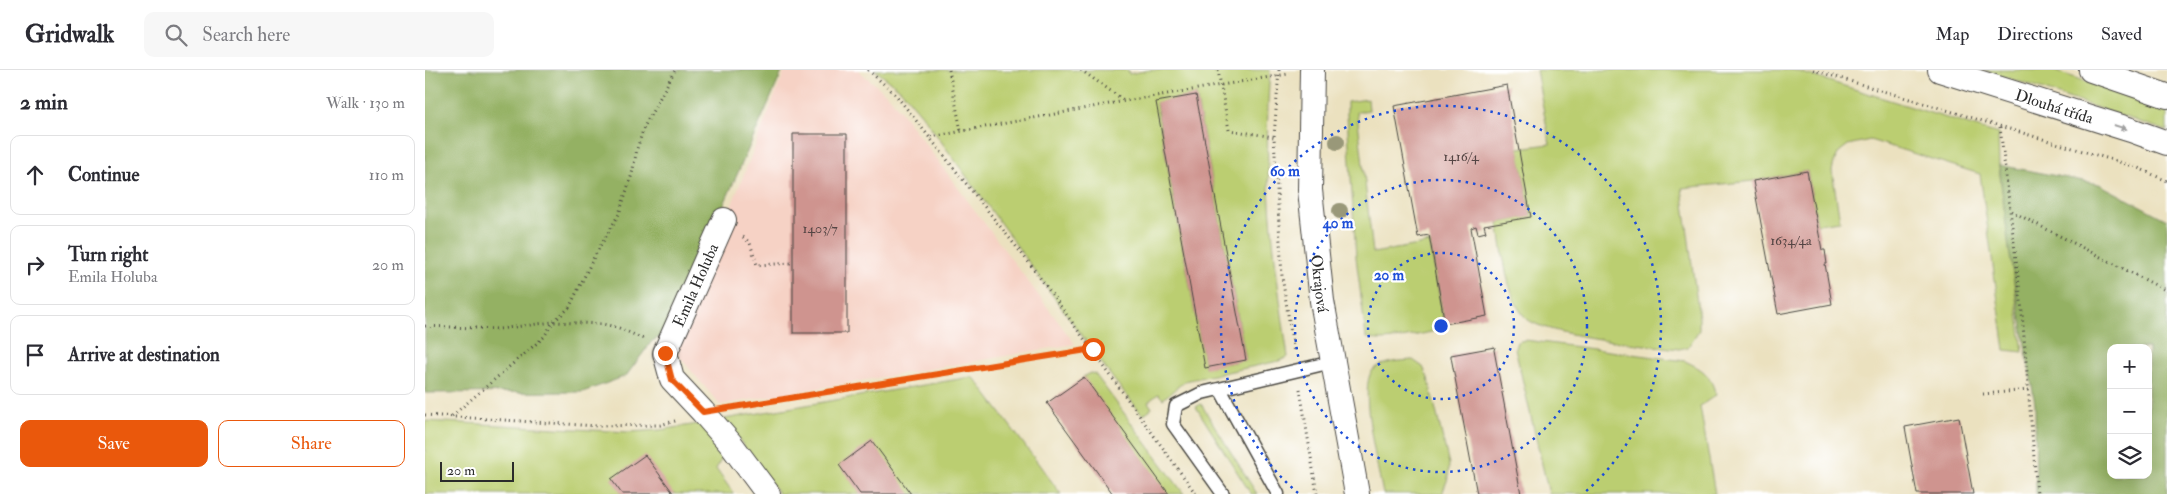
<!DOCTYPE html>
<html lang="en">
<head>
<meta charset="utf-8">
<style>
	body { margin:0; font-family:"IM FELL Double Pica",serif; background:#f7f7f7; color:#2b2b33 }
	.controls { position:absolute; right:15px; bottom:15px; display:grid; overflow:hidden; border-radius:10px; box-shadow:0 5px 20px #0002 }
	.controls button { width:45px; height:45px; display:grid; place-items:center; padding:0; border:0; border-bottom:1px solid #e1e1e2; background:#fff; color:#2b2b33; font:25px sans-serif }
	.scale { position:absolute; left:15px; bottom:12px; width:74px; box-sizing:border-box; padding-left:5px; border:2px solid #2b2b2b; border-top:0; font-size:14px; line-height:18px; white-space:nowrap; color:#2b2b2b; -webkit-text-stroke:4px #fff; paint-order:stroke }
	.stop { position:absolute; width:15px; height:15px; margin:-11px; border:4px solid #ea580c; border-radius:50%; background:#fff }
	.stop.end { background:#ea580c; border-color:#fff; box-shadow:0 1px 5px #0008 }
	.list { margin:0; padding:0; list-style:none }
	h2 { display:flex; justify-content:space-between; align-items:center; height:65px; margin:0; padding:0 20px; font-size:21px }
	h2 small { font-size:16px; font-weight:400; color:#7c7c81 }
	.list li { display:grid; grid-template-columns:32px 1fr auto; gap:15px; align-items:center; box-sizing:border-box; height:80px; margin:0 10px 10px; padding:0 10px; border:1px solid #e1e1e2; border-radius:10px }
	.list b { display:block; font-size:19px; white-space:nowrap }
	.list p { margin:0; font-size:16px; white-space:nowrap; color:#7c7c81 }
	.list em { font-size:16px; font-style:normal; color:#7c7c81 }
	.actions { display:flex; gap:10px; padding:15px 20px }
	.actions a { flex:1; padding:11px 0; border:1px solid #ea580c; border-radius:10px; text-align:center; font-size:18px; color:#ea580c }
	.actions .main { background:#ea580c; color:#fff }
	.icon { flex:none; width:28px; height:28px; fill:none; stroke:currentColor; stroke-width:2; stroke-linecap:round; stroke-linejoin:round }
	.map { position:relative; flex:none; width:1742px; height:424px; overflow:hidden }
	header { display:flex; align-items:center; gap:30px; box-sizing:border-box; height:70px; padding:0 25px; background:#fff; border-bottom:1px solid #e1e1e2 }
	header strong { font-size:24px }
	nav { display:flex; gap:28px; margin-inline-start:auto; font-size:18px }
	.search { width:350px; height:45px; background:#f7f7f7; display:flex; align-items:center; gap:12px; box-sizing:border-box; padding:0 18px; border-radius:10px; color:#7c7c81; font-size:19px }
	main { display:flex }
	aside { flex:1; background:#fff }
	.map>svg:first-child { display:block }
	.built { fill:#f6d2c5 }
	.green { fill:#bbce71; stroke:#737c4e; fill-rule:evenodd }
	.forest { fill:#94b163; stroke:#606e47; fill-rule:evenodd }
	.building { fill:#cf948f }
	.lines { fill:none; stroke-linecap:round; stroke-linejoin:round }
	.lane-casing { stroke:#484641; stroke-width:15 }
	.street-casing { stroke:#484641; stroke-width:26 }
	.path { stroke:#484641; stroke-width:3; stroke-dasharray:1 4; stroke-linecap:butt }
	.lane { stroke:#fff; stroke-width:12 }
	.street { stroke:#fff; stroke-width:24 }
	.tree { fill:#999879 }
	.oneway { fill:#a0a0a0 }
	.route { stroke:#ea580c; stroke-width:6 }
	.ring { fill:none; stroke:#1d4ed8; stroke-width:2.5; stroke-dasharray:2.5 5 }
	.labels { text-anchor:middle; stroke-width:4.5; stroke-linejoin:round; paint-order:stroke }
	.number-label { font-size:14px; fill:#544544 }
	.street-label { font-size:16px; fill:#2b2b2b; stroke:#fff }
	.centre { fill:#1d4ed8; stroke:#fff; stroke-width:2.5 }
	.ring-label { font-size:15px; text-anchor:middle; font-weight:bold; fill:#1d4ed8; stroke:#fff; stroke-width:4.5; stroke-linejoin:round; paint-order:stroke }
</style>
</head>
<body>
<header>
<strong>Gridwalk</strong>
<div class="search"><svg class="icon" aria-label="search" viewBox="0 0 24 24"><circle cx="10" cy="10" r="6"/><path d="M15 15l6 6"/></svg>Search here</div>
<nav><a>Map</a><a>Directions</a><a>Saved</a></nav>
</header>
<main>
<aside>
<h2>2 min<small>Walk · 130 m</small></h2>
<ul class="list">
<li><svg class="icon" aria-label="ahead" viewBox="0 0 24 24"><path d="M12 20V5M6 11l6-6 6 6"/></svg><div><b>Continue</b></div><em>110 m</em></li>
<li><svg class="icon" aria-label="right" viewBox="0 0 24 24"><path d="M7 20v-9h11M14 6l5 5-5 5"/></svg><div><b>Turn right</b><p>Emila Holuba</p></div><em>20 m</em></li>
<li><svg class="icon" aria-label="arrive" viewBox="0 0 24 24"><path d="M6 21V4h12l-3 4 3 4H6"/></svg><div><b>Arrive at destination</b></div></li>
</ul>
<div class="actions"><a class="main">Save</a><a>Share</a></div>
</aside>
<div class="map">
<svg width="1742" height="424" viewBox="0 0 1742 424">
	<rect width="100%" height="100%" fill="#fff"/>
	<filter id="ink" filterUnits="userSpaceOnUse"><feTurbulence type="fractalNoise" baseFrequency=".02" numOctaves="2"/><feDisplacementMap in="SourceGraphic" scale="10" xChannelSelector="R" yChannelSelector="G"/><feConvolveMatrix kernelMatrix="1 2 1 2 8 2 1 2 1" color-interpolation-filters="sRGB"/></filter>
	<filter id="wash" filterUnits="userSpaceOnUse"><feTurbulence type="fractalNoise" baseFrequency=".0096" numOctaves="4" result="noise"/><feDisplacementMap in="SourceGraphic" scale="20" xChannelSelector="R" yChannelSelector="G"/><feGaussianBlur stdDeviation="1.12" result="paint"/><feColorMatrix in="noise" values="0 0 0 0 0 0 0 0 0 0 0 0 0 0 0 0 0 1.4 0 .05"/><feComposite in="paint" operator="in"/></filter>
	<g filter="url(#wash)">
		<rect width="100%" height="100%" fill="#ebe1bf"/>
		<!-- built -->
		<path class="built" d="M360,0H433L465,27L650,274L295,335L253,285L251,276Z"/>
		<!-- green -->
		<path class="green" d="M450,0H703L704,4L724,0H845C837,97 849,192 863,287L854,291L760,311L738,329L733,324L723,332L727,338L718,345L689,310L497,45L476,20ZM771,25L821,290L780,297L731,33Z
			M1111,0H1368L1573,64L1574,97L1598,282L1580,280L1555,104L1445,70L1423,75L1414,82L1409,92L1407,101L1415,151L1392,154L1382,101L1328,111L1257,118L1274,248V260L1263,277L1254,279C1224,275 1119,266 1101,248C1081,228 1078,180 1073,153L1106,146L1093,78L1125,74Z
			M1559,0H1627L1742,39V61Z
			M943,29L944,40L932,42L948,183L1005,173L1020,259C1004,262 953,276 941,267L931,187L922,45V32Z
			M1100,270L1260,291C1279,300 1285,304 1291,325L1275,336L1290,424H1124L1090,278L1092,272Z
			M988,290L998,297L1003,308L1024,394L1023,408L1017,424H958C954,402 932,314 948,300C958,291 976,291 988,290Z
			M666,303L670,304L759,424H743L658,307Z
			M546,307L551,310L636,424H354L299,349Z
			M776,334L832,424H826L771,337Z
			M0,351L204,362L235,360L279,353L303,377L291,399L309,424H0Z"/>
		<!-- forest -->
		<path class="forest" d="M0,0H358L242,264L227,271L201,306L158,322L0,323Z
			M1574,95L1674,114L1742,150V424H1611L1610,334L1584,180ZM1686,278H1723V405H1686Z"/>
		<g id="blocks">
			<!-- building -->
			<path class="building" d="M1082,15L1106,147L1059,155L1061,162L1053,164L1051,156L1046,158L1062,246L1020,254L1004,165L993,167L969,36Z
				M771,25L821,290L780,298L731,32Z
				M368,64H422V263H368Z
				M1382,101L1397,180H1400L1402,194H1400L1407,234L1353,244L1328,111Z
				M1070,277L1069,280L1096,424H1052L1026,287V285Z
				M659,307L704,369L744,424H688L622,333Z
				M1534,347L1548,424H1492L1480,357Z
				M447,371L486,424H435L414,395Z
				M220,385L249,424H197L186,409Z"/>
		</g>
	</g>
	<g filter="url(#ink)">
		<use href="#blocks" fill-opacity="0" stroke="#484641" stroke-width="1"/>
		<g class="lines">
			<defs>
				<path id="lane" d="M795,319L853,424
					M798,424L748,354L751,336L777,323L907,292"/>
				<g id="street">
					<path id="s1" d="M887,0L885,120L897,231L932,424"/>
					<path id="s2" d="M1515,0L1706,60L1742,73"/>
					<path d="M1666,0L1742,26"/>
					<path d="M299,150L240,283L247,309L278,342L305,373L343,424"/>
				</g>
			</defs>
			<!-- lane casing -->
			<use href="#lane" class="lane-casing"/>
			<!-- street casing -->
			<use href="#street" class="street-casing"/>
			<!-- path -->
			<path class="path" d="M443,0L470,24L605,194L771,424
				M524,0L536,61
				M656,0L700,31
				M793,0L804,60L849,67
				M854,0L849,67L857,206L869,283
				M1388,0L1711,97L1742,111
				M1575,57L1596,231L1612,424
				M506,67L700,31L863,4
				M1586,141L1742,221
				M318,167L325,173L332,195L367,193
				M0,256L74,259L128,252L178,254L194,258L221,270
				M875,319L892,424
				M1558,324L1604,320
				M305,337L668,279
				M0,345L172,356L235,355L254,350
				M27,346L119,267L128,252L144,238L169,187L194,144L207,104L212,79L219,57L250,0"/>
			<!-- lane -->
			<use href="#lane" class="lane"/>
			<!-- street -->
			<use href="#street" class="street"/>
		</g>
		<!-- trees -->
		<g class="tree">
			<circle cx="912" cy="72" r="8"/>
			<circle cx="915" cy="141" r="8"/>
		</g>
		<!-- one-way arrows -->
		<defs><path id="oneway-solid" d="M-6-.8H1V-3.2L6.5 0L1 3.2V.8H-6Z" transform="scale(1.25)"/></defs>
		<use class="oneway" href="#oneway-solid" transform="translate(1695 57) rotate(18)"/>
	</g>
	<g class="lines" filter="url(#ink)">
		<!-- route -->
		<path class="route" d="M240,283L247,310L278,342L668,279"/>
	</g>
	<!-- distance rings -->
	<g class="ring">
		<circle cx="1016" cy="256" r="73"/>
		<circle cx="1016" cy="256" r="146"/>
		<path d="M873 423A220 220 0 1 1 1159 423"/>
	</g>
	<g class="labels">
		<!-- number labels -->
		<g class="number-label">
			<text x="1036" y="91">1416/4</text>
			<text x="395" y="163">1403/7</text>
			<text x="1366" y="175">1634/4a</text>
		</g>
		<!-- street labels -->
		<g class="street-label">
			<text dy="6" stroke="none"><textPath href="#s2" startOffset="120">Dlouhá třída</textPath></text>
			<text dy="6" stroke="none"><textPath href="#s1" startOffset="214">Okrajová</textPath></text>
			<text transform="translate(270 215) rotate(-66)" y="6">Emila Holuba</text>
		</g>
	</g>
	<circle cx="1016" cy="256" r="8" class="centre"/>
	<g class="ring-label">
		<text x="860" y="106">60 m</text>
		<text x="913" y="158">40 m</text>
		<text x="964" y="210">20 m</text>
	</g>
</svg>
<div class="controls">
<button>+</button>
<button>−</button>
<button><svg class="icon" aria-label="layers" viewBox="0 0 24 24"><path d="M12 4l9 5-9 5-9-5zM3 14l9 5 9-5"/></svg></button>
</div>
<div class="scale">20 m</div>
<div class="stop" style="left:668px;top:279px"></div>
<div class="stop end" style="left:240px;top:283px"></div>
</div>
</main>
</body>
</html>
